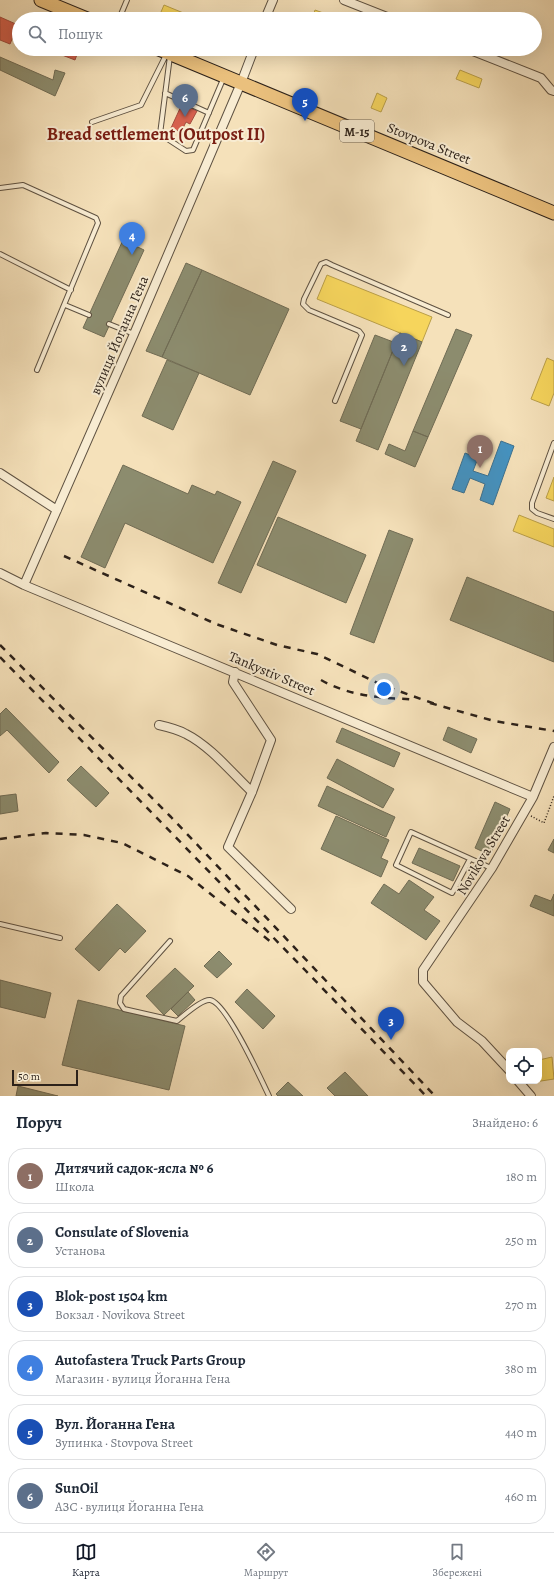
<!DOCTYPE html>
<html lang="uk">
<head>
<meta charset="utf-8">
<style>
	body { margin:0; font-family:Alegreya,serif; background:#f6f6f7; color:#1f2937 }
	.controls { position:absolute; right:12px; bottom:12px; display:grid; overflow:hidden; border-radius:8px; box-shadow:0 4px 16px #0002 }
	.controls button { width:36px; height:36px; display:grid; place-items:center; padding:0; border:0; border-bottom:1px solid #e0e1e3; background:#fff; color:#1f2937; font:20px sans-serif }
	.scale { position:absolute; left:12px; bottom:10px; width:66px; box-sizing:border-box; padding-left:4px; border:2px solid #2d221a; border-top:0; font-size:11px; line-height:14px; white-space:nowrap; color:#2d221a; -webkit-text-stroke:3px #f8ecd2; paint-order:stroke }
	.you { position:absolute; left:384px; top:689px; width:14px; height:14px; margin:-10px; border:3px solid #fff; border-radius:50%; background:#1a73e8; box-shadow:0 0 0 6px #1a73e833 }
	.badge { display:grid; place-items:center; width:26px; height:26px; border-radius:50%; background:#111827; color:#fff; font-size:13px; font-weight:700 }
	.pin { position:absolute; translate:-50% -33px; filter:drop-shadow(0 1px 2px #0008) }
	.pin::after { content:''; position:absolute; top:21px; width:14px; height:12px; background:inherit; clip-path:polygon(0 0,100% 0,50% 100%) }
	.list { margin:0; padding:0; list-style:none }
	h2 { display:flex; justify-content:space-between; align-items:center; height:52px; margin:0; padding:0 16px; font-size:17px }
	h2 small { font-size:13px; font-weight:400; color:#747a83 }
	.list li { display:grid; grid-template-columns:26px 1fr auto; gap:12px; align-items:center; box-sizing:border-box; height:56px; margin:0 8px 8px; padding:0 8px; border:1px solid #e0e1e3; border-radius:16px }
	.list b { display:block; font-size:15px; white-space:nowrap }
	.list p { margin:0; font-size:13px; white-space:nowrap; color:#747a83 }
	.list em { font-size:13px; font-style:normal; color:#747a83 }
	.icon { flex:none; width:22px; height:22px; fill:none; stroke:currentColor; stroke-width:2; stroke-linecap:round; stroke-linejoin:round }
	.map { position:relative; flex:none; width:554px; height:1096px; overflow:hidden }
	.search { position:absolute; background:#fff; box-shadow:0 4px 16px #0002; left:12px; right:12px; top:12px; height:44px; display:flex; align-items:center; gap:10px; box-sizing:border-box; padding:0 14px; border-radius:22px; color:#747a83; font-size:15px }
	.sheet { height:436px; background:#fff }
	nav { display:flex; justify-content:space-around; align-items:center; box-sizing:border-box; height:56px; border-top:1px solid #e0e1e3; background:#fff; font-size:11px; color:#747a83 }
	nav a { display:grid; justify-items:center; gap:2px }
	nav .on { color:#111827 }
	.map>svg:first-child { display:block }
	.homes { fill:#f6d55c; stroke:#ba9f48 }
	.shops { fill:#d6604d; stroke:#a34d3e }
	.schools { fill:#4393c3; stroke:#3c7190 }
	.industry { fill:#8c8c6e; stroke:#706c55 }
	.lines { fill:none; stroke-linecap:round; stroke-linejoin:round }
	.lane-casing { stroke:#5f5242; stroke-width:6 }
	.street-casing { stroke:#5f5242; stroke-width:10 }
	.primary-casing { stroke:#2d221a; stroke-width:15 }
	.path { stroke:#2d221a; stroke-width:1.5; stroke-dasharray:1 2; stroke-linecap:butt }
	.lane { stroke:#f8ecd2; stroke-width:4 }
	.street { stroke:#f8ecd2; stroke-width:8 }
	.primary { stroke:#eac07d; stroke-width:13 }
	.rail { stroke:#2d221a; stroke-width:2.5; stroke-dasharray:7 7; stroke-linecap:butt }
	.labels { text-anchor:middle; stroke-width:4; stroke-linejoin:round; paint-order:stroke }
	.shield { fill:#f8ecd2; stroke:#6a5f51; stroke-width:1 }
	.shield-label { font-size:13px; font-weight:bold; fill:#2d221a }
	.street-label { font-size:14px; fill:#2d221a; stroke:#f8ecd2 }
	.district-label { font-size:18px; font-weight:bold; fill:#7a1f14; stroke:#f8ecd2 }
</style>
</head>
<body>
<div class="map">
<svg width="554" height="1096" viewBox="0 0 554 1096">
	<rect width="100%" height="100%" fill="#f5e1ba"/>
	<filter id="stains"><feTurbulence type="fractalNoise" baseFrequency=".005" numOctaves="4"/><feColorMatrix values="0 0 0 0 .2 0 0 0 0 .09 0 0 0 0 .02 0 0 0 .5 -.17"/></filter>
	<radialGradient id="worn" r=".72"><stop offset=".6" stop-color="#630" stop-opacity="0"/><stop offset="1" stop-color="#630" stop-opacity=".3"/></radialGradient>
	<!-- homes -->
	<path class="homes" d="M164,5L198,19H158Z
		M315,10L337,18L336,19H312Z
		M460,70L482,79L479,88L456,79Z
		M377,93L387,98L381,112L371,108Z
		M327,275L432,317L422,342L317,299Z
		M547,358L554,361V393L549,406L531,399Z
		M554,477V501L546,498Z
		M519,515L554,529V547L513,531Z
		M552,1057L554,1079L528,1083V1081H539V1060Z"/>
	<!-- shops -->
	<path class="shops" d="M0,17L18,25L10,44L0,40Z
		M19,23V38L14,36Z
		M64,49H79L75,60L62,55Z
		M182,104L197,111L190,124L186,122L181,132L171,128Z"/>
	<!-- schools -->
	<path class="schools" d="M501,441L514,446L493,505L480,500L485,484L470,478L464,493L452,489L465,453L478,458L473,471L488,476Z"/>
	<!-- industry -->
	<path class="industry" d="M0,57L53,80L55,70L65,73L55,96L0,70Z
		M123,240L144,250L104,337L83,328Z
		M186,263L202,270L162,357L146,351Z
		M202,270L289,309L250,395L162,357Z
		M456,329L472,335L428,437L413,431Z
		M400,333L422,342L378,450L356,441Z
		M375,335L396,343L361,429L340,421Z
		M167,360L199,373L173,430L142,416Z
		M413,431L428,437L415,467L385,454L389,444L405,451Z
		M273,461L296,471L241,593L218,583Z
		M123,465L188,494L192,485L215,495L217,491L241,502L213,563L125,523L105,568L81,557Z
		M278,517L366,555L346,603L257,565Z
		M389,530L413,539L374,643L350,634Z
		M467,577L554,612V662L450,620Z
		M6,708L59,762L49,773L7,730L0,736V714Z
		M448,727L477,739L471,753L443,740Z
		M342,728L400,753L394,767L336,742Z
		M337,759L394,789L383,808L327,778Z
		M81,766L109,793L96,807L67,780Z
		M327,786L395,817L386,837L318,806Z
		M16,794L18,811L0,814V796Z
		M495,802L510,809L490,855L475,848Z
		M336,816L389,840L381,858L388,861L381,877L321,849Z
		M554,839V853L548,850Z
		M419,848L460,866L453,881L412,863Z
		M409,880L434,897L424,910L440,921L426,940L371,903L384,884L399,894Z
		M554,894V916L530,906L535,895L551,901Z
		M117,904L146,931L125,953L120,948L99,971L75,949Z
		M219,951L232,964L217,978L204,966Z
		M175,968L194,986L164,1015L146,996Z
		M0,980L51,993L45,1018L0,1007Z
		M247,989L275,1016L263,1029L235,1002Z
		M188,992L195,1000L178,1016L171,1009Z
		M78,1000L185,1026L169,1090L62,1065Z
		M345,1072L368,1096H335L327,1088Z
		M288,1082L303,1096H278L276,1094Z
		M18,1086L58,1096H16Z"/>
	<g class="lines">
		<defs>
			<path id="lane" d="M119,19L127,0
				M170,56L160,134L186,151L193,150L224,77
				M165,93L209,113
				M92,122L141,105L166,55
				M0,188L23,185L96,218L98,223L37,370
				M0,254L71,290
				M65,305L89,315
				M109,324L134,334
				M335,401L362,335L359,331L309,310L303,304L304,299L321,264L326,262L332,265L448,315
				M554,443L532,503V509L537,513L554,519
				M470,859L452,893L396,865L411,832L491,868
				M0,924L60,938
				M170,941L121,996L120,1003L124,1009L177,1021C184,1015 202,999 210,1000C226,1002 261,1079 269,1096"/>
			<path id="street" d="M344,0L392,19
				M265,19L273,0
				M468,49L541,78L551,90L554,91
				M0,473L57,510
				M0,573L24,585L533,797
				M24,585L134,334L241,83L254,49
				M235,672L233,682L271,740L252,792L228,847L291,909
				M159,725C168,727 177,729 186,734C210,746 232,773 252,792
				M509,1070L482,1041L457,1022L423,982V970L492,868L533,797L554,747
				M518,1081L531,1096"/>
			<path id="primary" d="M41,0L87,19
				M159,49L554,213"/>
		</defs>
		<!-- lane casing -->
		<use href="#lane" class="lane-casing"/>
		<!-- street casing -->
		<use href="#street" class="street-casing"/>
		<!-- primary casing -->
		<use href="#primary" class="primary-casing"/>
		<!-- path -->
		<path class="path" d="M531,816L544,823L554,796"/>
		<!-- lane -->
		<use href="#lane" class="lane"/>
		<!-- street -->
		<use href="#street" class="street"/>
		<!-- primary -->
		<use href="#primary" class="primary"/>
		<!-- rail -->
		<path class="rail" d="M64,556L216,624L277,645L317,654L382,685L435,704
			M0,645L171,817L435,1096
			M0,657L305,970L426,1096
			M321,680C339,690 358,695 379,697C390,699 403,698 414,700
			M430,703L494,721L554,731
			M0,839L46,833L84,835L122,843L188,876L271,942"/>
	</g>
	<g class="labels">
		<!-- shield labels -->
		<rect class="shield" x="340" y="120" width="34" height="22" rx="3"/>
		<g class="shield-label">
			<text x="357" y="136">М-15</text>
		</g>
		<!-- street labels -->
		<g class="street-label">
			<text transform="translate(429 143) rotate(22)" y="5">Stovpova Street</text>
			<text transform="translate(119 335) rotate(-67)" y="5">вулиця Йоганна Гена</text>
			<text transform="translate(272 673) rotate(23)" y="5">Tankystiv Street</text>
			<text transform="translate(483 855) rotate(-59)" y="5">Novikova Street</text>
		</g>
		<!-- district labels -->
		<g class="district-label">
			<text x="156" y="140">Bread settlement (Outpost II)</text>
		</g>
	</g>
	<rect width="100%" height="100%" filter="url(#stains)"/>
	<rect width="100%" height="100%" fill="url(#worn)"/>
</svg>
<div class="controls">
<button><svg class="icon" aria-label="locate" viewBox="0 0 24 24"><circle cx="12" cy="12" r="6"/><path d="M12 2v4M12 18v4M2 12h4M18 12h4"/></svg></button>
</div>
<div class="scale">50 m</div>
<div class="you"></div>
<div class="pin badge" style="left:480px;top:468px;background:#8d6e63">1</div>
<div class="pin badge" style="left:404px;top:366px;background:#5c6f8a">2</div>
<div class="pin badge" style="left:391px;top:1040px;background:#1a4fb4">3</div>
<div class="pin badge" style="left:132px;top:255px;background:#3f7fe0">4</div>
<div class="pin badge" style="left:305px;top:121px;background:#1a4fb4">5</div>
<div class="pin badge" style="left:185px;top:117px;background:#5c6f8a">6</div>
<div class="search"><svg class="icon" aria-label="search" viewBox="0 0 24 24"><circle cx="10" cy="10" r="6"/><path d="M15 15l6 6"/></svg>Пошук</div>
</div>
<section class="sheet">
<h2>Поруч<small>Знайдено: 6</small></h2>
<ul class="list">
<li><span class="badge" style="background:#8d6e63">1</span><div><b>Дитячий садок-ясла № 6</b><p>Школа</p></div><em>180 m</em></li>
<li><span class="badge" style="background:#5c6f8a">2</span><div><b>Consulate of Slovenia</b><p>Установа</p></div><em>250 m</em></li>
<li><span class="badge" style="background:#1a4fb4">3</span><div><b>Blok-post 1504 km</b><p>Вокзал · Novikova Street</p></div><em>270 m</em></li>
<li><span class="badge" style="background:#3f7fe0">4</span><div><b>Autofastera Truck Parts Group</b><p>Магазин · вулиця Йоганна Гена</p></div><em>380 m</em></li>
<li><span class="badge" style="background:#1a4fb4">5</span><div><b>Вул. Йоганна Гена</b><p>Зупинка · Stovpova Street</p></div><em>440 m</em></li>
<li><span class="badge" style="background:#5c6f8a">6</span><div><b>SunOil</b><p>АЗС · вулиця Йоганна Гена</p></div><em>460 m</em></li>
</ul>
</section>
<nav>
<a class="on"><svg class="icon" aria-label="map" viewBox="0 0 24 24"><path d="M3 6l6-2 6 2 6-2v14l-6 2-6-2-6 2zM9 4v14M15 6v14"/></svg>Карта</a>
<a><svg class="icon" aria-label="directions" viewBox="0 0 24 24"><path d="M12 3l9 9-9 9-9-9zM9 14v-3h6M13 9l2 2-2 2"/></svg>Маршрут</a>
<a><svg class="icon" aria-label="saved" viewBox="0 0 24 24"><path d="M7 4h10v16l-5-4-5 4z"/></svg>Збережені</a>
</nav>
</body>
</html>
